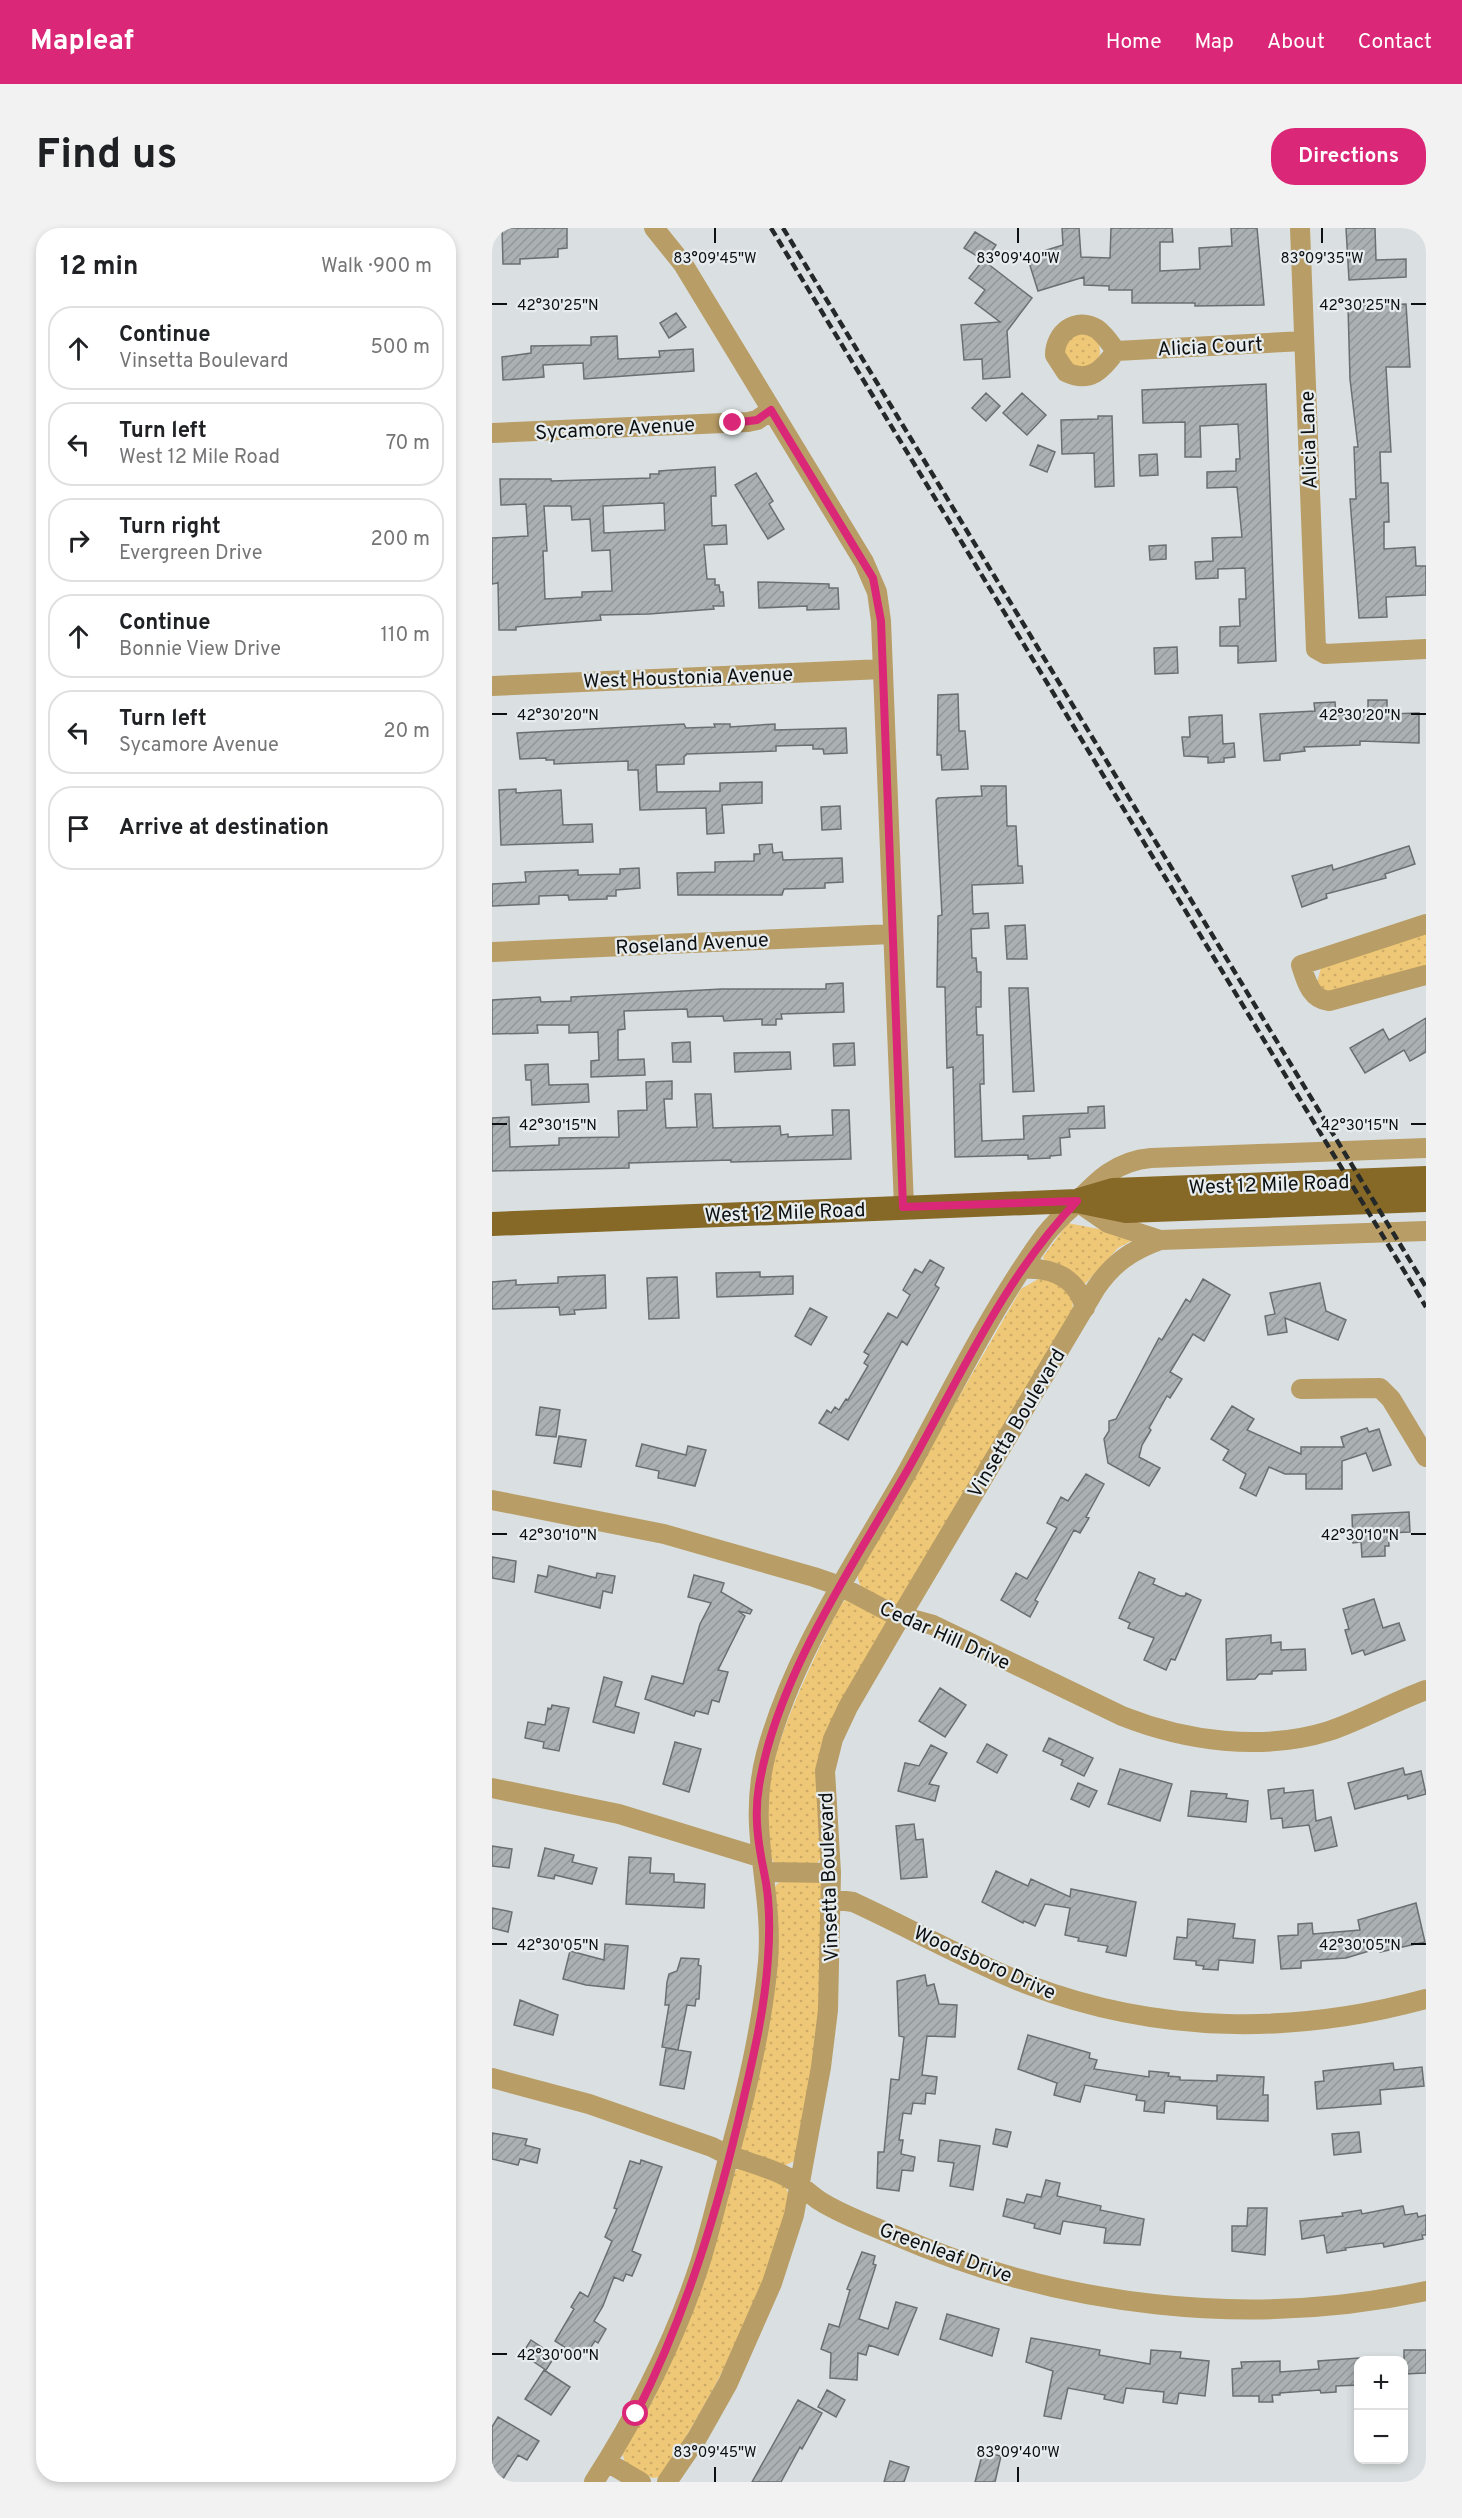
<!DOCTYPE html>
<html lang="en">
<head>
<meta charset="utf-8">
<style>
	body { margin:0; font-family:Overpass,sans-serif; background:#f2f2f2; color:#202124 }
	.controls { position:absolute; right:18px; bottom:18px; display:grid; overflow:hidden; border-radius:12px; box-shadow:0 3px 9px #0003 }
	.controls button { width:54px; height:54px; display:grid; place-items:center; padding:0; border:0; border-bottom:2px solid #e0e0e0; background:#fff; color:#202124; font:30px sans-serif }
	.stop { position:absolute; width:18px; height:18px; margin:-14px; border:4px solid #db2777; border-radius:50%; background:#fff }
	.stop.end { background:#db2777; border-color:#fff; box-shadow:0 2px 6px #0008 }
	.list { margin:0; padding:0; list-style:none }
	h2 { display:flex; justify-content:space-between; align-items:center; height:78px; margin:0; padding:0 24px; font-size:26px }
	h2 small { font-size:20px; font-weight:400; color:#757577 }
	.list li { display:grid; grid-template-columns:39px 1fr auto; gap:18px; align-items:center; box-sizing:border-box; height:84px; margin:0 12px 12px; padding:0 12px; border:2px solid #e0e0e0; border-radius:24px }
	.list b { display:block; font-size:22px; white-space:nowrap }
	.list p { margin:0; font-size:20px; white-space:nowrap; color:#757577 }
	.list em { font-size:20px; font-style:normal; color:#757577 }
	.icon { flex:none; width:33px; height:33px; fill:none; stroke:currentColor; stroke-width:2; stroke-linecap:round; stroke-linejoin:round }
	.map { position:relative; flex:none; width:934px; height:2254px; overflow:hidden; border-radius:24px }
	header { display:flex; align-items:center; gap:36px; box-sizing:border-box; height:84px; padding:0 30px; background:#db2777; color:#fff }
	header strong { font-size:28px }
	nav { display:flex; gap:33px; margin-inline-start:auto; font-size:21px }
	.intro { display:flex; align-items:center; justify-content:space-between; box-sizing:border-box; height:144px; padding:0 36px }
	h1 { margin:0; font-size:42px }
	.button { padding:15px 27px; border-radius:24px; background:#db2777; color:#fff; font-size:21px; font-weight:700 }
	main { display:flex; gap:36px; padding:0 36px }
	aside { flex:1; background:#fff; border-radius:24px; box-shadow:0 3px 9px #0003 }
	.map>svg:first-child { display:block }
	.grass { fill:url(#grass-dots) }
	.building { fill:url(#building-hatch); stroke:#6a7071; stroke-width:1.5; fill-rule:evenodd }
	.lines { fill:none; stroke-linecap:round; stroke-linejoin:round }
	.minor { stroke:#b89d66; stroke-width:20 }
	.major { stroke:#866827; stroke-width:24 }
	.rail { stroke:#252829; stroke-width:4.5; stroke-dasharray:9 4.5; stroke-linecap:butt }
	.route { stroke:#db2777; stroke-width:8 }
	.ticks { fill:none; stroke:#0d0f10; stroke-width:2 }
	.labels { text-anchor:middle; stroke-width:4.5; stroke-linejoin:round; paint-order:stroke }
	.street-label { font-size:20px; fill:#0d0f10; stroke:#e7edef }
	.ticks-label { font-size:15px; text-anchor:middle; fill:#0d0f10; stroke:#e7edef; stroke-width:4.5; stroke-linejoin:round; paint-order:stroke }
</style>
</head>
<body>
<header>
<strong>Mapleaf</strong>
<nav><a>Home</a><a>Map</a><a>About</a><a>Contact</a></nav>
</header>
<div class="intro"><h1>Find us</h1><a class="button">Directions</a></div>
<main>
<aside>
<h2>12 min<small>Walk · 900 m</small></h2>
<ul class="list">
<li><svg class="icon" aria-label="ahead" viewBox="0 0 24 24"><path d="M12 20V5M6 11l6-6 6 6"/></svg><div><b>Continue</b><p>Vinsetta Boulevard</p></div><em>500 m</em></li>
<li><svg class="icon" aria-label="left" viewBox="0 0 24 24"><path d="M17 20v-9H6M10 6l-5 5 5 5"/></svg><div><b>Turn left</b><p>West 12 Mile Road</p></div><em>70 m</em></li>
<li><svg class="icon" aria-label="right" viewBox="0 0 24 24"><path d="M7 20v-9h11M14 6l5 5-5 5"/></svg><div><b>Turn right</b><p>Evergreen Drive</p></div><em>200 m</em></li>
<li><svg class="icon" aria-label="ahead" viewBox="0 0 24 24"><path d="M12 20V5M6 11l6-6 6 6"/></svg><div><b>Continue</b><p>Bonnie View Drive</p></div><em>110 m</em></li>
<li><svg class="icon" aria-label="left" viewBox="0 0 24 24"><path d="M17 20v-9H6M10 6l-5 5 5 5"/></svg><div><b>Turn left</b><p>Sycamore Avenue</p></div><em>20 m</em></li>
<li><svg class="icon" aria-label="arrive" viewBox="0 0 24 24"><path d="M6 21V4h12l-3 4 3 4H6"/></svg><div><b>Arrive at destination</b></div></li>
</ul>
</aside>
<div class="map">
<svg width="934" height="2254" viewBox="0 0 934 2254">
	<defs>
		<pattern id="grass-dots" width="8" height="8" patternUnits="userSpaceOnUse" patternTransform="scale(1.5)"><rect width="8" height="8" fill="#efc877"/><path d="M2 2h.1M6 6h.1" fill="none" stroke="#ccab66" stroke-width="1.8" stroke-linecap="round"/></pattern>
		<pattern id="building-hatch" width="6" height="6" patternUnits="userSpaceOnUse" patternTransform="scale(1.5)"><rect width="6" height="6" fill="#abb1b3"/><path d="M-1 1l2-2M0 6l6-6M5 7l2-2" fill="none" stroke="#929799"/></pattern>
	</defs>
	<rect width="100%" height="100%" fill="#dae0e1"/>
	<!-- grass -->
	<path class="grass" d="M572 123a18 18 0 1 1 36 0a18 18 0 1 1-36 0Z
		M934,705V738L839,765L830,762L825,754L829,740Z
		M576,995L642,1008L643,1011L626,1020L592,1057C582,1043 571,1035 553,1033L551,1029Z
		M548,1050L567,1053L580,1070L581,1081L405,1379C389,1371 363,1366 366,1344L529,1061Z
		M360,1371L395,1394L344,1487L329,1630L323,1638L282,1635C247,1572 318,1441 346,1381L353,1372Z
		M295,1651L328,1653L334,1662L328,1797L308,1926L302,1933L292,1938L252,1925L248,1919L281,1661L286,1655Z
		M247,1940C261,1945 290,1948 295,1962C301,1977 290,1997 286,2011C258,2098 218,2172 169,2249L160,2250L133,2235L130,2224L161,2172L196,2095L243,1943Z"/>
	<!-- building -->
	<path class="building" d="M10,0H75V20L66,21V29L28,31V36H11Z
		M570,0H587L589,29L618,30L619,0H680L681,14H668V43L708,41L707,20L740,18L739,0H765L772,77L703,78V75H640V62H617V58L592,57V49L546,63L535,28L571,17Z
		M854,0H883L884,32L914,31V49L857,52Z
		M483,4L504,17L493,33L472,20Z
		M491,32L540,70L515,103L518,149L491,151L490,131L472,132L469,97L508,94L483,75L493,62L477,50Z
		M914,76L918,139H894L899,224H888L889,255H896L897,294H892V321L923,319L924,338H934V367L894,369L895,389L867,390L858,271H864L862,219H866L858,151L856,78Z
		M184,85L194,99L177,110L168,95Z
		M125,108L126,131L168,129L167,123L201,121L202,143L92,151L91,135L51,137L52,149L11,152L10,129L39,125V118L99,117V109Z
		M774,156L784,433L746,435V418H728V399L748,398L747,371H754L753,340L726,341V350L704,351L703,334L721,333L720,310L750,309L745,259L715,260V244L744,243V231H748L746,196L708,198L709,229H693V194L651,195L650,162Z
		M494,165L508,178L494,193L480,180Z
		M530,165L554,187L535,207L511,185Z
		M606,188H620L622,258L603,259L602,225L570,226L569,192L606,191Z
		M546,217L563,224L555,244L538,237Z
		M665,226L666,247L648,248L647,227Z
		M223,239L224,268H219L220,298L234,297L235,316L212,317L215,351H223V357H227L228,364H231L232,378H221L222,381L157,386L108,387L109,392L33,398L24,399V402H7L6,355L0,356V310L36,308L34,276L9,277L8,251H59V253L158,250V246H167V243ZM172,275L173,302L112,305L111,278ZM52,278H79L80,292L98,291L100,323L118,322L120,363L90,364V369L53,371L51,323H55Z
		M264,245L281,273L277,276L292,301L276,311L243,257Z
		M674,317V331L658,332L657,318Z
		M266,354L337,356V360H346L347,381L315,382V378L267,380Z
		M685,419L686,445L663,446L662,420Z
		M466,466L467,503H473L476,541L450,542L449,527H445L446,467Z
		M876,472H895V486L927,485V515L868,513V517L812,519L813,523L788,526V532L772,533L768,486L823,483L822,475L843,474L844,487L876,486Z
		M730,487L731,516L742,515L743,529L732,530V534L716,535V529L692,528L690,509H698L697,489Z
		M192,496L194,500L223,499L222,496H238V499L283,496V502L354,500L355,525L332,526L331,521H321V517L284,518V523L195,526L192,529V536L164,537L165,564L228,563V555L270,554V575L230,577L232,605L215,606L214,580L148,582L146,542H136V533L62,536V532H54V530L28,531L25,505Z
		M489,558H514L515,598H524L526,638H530L531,655L480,657L481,686L496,685L497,700L479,701L480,730H484L485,744H489V779H484L485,807H491L492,856H488L490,913L532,911L531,888L596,885V879L612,878L613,900L577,901L578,909L568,910L569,927L558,928V930L536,931V927L463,929L461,839L455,840L453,759H445L446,688L450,687L444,572L446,570L490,568Z
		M24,561V565L69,562L71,597L100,596L101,614L9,617L7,562Z
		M348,578L349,601L330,602L329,579Z
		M280,616L281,625L290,624L291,632L350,630L351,654L333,655V660L292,661L290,667H186L185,645L223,644V634L262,633V626H268L267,617Z
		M917,618L923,636L893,646L894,650L834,666L835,670L810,679L800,648L840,637L841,642Z
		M147,640L148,660L124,662V668H115V671L77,672L76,667L47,668V676L0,678V656L34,654L33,644L86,642V647L128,646V641Z
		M533,697L535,731H515L513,698Z
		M351,755L352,784L289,786L290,791H284V797H270V791L232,793L231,788L196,789L195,781L132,783L133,801L126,802V832L152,831L153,847L99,849V833L107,832L106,804L77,805V797H45L46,805L0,806V772L48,769L49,774L79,773V769L230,761H334V756Z
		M517,760H536L542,863L521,864Z
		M934,790V824L918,833L912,822L873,845L858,820L891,801L897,812Z
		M198,814L199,834H181L180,815Z
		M362,815L363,837L342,838L341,816Z
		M298,824L299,841L243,844L242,825Z
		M56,836L57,857L96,856L97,874L40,877L39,852H34L33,837Z
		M180,853V871H172L174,900L205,899L203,866H219L221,900L288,898L289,907L296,906V909L341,907L340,882H357L359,931L239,934V932L137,935V940L0,943V890L17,889L18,919L67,917V910L127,909L126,883L155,882L154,854Z
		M438,1032L452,1040L443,1057L447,1060L415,1117L410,1113L356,1212L327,1195L335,1182L339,1185L343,1179L347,1182L354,1171L356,1172L376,1138L372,1135L377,1127L372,1124L396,1085L405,1090L418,1067L411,1062L423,1041L430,1045Z
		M268,1044V1049L301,1048V1066L225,1069L224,1045Z
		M113,1047L114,1080L82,1082L83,1086L68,1087L67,1079L0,1081V1054L24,1052V1057L66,1055V1049Z
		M185,1049L187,1090L157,1091L155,1050Z
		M711,1051L738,1067L712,1113L701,1106L678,1144L690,1151L678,1170L675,1168L657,1200L659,1202L650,1217L647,1229L668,1240L657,1258L616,1235L612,1211L617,1203V1193L624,1191L667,1110L670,1112L694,1071L698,1074Z
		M828,1055L834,1083L854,1092L846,1112L793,1090L795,1104L776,1107L773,1088L783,1086L778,1065Z
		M318,1080L335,1089L319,1117L303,1108Z
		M740,1178L762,1191L755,1202L809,1226V1219H852L849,1209L875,1200L877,1204L887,1201L899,1237L881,1243L874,1225L850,1233V1261H814V1246H793L777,1239L764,1268L748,1260L754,1246L731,1232L737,1222L719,1211Z
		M48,1179L68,1182L64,1209L44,1207Z
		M67,1208L94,1212L89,1239L62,1235Z
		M150,1216L194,1227L196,1218L214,1222L203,1258L166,1250L167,1243L144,1238Z
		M594,1246L612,1256L594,1289L597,1290L588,1305L582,1302L566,1331L543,1372L546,1374L538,1389L509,1372L524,1345L535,1351L565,1300L555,1295L569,1269L576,1273Z
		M917,1284L918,1304L896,1305L897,1318H893V1328L870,1329L869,1314L861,1315L860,1287Z
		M0,1329L24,1333L22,1354L0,1350Z
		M57,1338L104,1350L105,1345L123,1348L120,1365L111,1363L108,1380L43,1364L46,1347L55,1349Z
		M647,1344L663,1351L661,1356L688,1368H693L694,1365L709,1372L683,1432L679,1431L674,1442L652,1432L662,1410L636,1400L638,1395L627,1390Z
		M202,1347L232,1355L229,1364L260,1382L258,1386L246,1383L253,1388L226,1442L236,1444L227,1474L220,1472L216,1486L204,1483L202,1488L153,1471L160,1448L191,1456L208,1396L219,1375L196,1369Z
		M882,1371L891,1400L907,1395L913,1412L873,1427L871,1422L860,1426L853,1402L857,1401L851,1381Z
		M779,1407V1415L789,1414V1422L813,1421L814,1442L780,1443V1446H767L763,1451L735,1452L734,1411Z
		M112,1449L130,1454L123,1478L147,1485L142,1505L101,1494Z
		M448,1460L474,1477L453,1509L427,1493Z
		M60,1477L77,1480L67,1523L51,1520L52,1514L33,1510L36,1494L53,1497L56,1480L59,1481Z
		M557,1510L601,1530L592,1548L569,1537L571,1532L551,1523Z
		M183,1514L209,1521L197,1564L171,1556Z
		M495,1516L515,1527L505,1545L485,1534Z
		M439,1517L455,1525L437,1556L447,1558L443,1573L406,1563L413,1535L427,1538Z
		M911,1540L913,1547L929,1543L934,1566L916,1571L915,1567L863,1581L856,1555Z
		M628,1541L680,1556L668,1593L616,1576Z
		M586,1555L605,1563L597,1579L579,1571Z
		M792,1560V1565L821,1562L824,1593L839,1589L845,1618L823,1623L817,1597L791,1600L790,1590L779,1591L776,1562Z
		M699,1563L735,1566L734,1570L756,1573L754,1594L696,1588Z
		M422,1596L424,1612L431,1611L435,1649L409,1651L404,1598Z
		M0,1618L20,1621L17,1640L0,1638Z
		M53,1620L82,1627L80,1634L105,1640L100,1656L63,1647L62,1651L46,1648Z
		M137,1629L159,1630L158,1645L182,1646V1654L213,1656L212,1680L134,1676Z
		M504,1643L536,1658L539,1651L578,1669L579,1661L644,1674L634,1728L614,1724L616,1718L586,1713L587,1710L573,1707L578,1680L553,1676L543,1698L532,1693L531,1695L490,1674Z
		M924,1675L933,1714L888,1724L887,1720L854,1730L809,1733V1740L789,1741L786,1708L806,1707V1696L820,1695L821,1706L868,1702L866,1692Z
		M0,1680L20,1684L16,1704L0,1700Z
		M696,1691L743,1696L741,1710L763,1712L761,1735L727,1732L726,1742L711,1741L712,1738L704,1737V1733L682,1731L685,1709L695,1710Z
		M113,1716L136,1718L132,1761L94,1757L71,1751L78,1723L112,1732Z
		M189,1730L207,1731L206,1737L209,1738L207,1771H204L203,1778L195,1777L186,1822L170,1819L177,1777H173L175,1754L177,1746L185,1743Z
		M433,1747L435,1758L442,1756L447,1776L465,1777L463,1809L435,1808L430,1847L445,1849L443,1866L434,1865L433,1876L421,1875L419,1886L411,1885L407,1912H411L409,1926L423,1929L421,1943L410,1942L407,1963L385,1960L386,1924H392L399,1851L407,1852L412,1809L407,1808L405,1753Z
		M28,1772L66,1787L61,1807L22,1797Z
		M536,1807L598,1825L597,1830L605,1832L602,1841L657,1849V1843L677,1845L676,1848L688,1849V1852L725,1853V1847L772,1849L771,1867H776V1893L725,1891V1878L673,1873L672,1885L652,1883L653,1873L644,1872L645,1867L593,1857L588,1874L562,1867L565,1855L526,1841Z
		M174,1820L199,1824L192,1861L168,1857Z
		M901,1835L902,1842L930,1839L932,1858L888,1862L889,1876L825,1881L823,1854L832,1853L831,1843Z
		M504,1901L519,1904L515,1919L501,1916Z
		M867,1904L869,1924L842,1927L840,1906Z
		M0,1905L35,1911L33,1917L48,1921L45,1935L28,1931L26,1937L0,1931Z
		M448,1912L488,1918L481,1962L458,1958L462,1935L446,1933Z
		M149,1932L170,1939L140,2023L149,2027L140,2048L134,2046L131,2053L122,2049L111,2078L102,2093L114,2101L106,2115L103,2113L94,2126L83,2120L80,2124L63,2113L82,2081L79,2079L88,2064L96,2069L120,2013L113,2009L125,1981L122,1980L138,1933L148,1936Z
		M554,1952L568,1955L565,1968L609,1978L608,1982L652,1991L648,2017L612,2015L614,2000L571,1993L568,2006L542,2000L543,1996L511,1988L515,1971L532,1975L535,1966L549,1969Z
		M911,1978L913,1987L925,1985L926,1989L934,1987V2007H930L931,2011L892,2019L891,2015L853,2020L854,2022L835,2025L832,2007L810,2011L808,1993L851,1988L850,1985L869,1982L870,1986Z
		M756,1980H775L773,2027L740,2023V1998H755Z
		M370,2024L383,2028L381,2036L384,2037L367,2091L396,2101L404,2074L425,2080L406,2127L377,2117L374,2127L366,2125L365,2152L338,2150L339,2125L329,2121L337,2096L347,2099L358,2062L355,2061Z
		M455,2086L507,2101L500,2128L448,2111Z
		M539,2110L608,2122L607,2127L658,2136L659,2122L689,2124L688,2130L717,2133L713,2168L687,2165L685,2176L671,2174L672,2164L634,2160L631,2175L612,2171L613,2167L576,2160L569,2191L552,2188L561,2143L534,2134Z
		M39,2112L63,2128L54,2142L30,2126Z
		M912,2122H934V2145L912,2146Z
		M867,2130V2157L844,2158V2164L829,2165L828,2162L788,2165V2167H780L781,2174H767V2168H741L740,2141L750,2140L749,2134L788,2133V2144L827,2141L826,2133Z
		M52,2142L78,2159L59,2187L33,2171Z
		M335,2162L353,2172L344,2189L326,2179Z
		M306,2172L330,2185L310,2221L308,2219L289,2254H260Z
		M6,2189L47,2213L35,2232L26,2227L9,2254H0V2199Z
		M491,2224L509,2228L503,2254H483Z
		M398,2233L417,2239L412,2254H392Z"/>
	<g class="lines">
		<!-- minor -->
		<path class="minor" d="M162,0L191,36L372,334L385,364L389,393L412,979
			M808,0L824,421L833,426L934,421
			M624,123C611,141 598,156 574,144L563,127C563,105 584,88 605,101C613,107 618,115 624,123L812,113
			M0,205L256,194L265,192L279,182
			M0,458L391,441
			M934,696L809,737C814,752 818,771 837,773L934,747
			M0,724L400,706
			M587,975L616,995L668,1012
			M531,1041C561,1039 585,1050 593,1080
			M809,1161L888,1160L899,1171L934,1229
			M0,1272L172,1306L322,1349L348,1358L401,1386L441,1397L630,1488C693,1513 770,1524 837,1503C870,1492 901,1474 934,1462
			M0,1560L127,1586L267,1629
			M272,1644L339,1645
			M339,1671L361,1674C420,1701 477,1734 537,1757C665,1806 803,1807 934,1771
			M0,1850L97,1876L220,1919C243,1932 268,1936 291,1947C305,1953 316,1965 328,1973C350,1987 378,1997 402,2007C568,2079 757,2101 934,2063
			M115,2234L149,2254
			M102,2254C146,2185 184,2111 209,2032C219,1999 227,1965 236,1931C254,1867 270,1801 276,1734C282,1659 254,1602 274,1526C301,1425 363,1336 414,1246C458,1166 499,1081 553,1007C561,997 570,988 579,980C603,955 622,933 659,930L934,920
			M175,2254L205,2210L236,2155L280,2055L302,1987L329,1839L336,1782L339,1645L333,1543L341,1511L356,1479L409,1388L604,1060C621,1035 640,1022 668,1012L934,1003"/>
		<!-- major -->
		<path class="major" d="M587,972L621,962L934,950
			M0,996L585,973L634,983L934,972"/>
		<!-- rail -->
		<path class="rail" d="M279,0L934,1079
			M291,0L934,1059"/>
	</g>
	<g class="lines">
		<!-- route -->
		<path class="route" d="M144,2186C194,2087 226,1982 251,1873C262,1826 273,1779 276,1730C278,1702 278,1671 272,1644C266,1615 262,1587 267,1558C285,1447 364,1333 419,1236C469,1147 514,1047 585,973L411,979L389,393L381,350L279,182L265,192L241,195"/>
	</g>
	<!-- ticks -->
	<path class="ticks" d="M223,0V15M526,0V15M830,0V15M0,76H15M919,76H934M0,486H15M919,486H934M0,896H15M919,896H934M0,1306H15M919,1306H934M0,1716H15M919,1716H934M0,2126H15M223,2239V2254M526,2239V2254"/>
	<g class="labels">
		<!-- street labels -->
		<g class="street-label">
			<text transform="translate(718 118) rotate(-3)" y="7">Alicia Court</text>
			<text transform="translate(123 200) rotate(-3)" y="7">Sycamore Avenue</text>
			<text transform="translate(816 212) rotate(-92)" y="7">Alicia Lane</text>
			<text transform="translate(196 449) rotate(-2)" y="7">West Houstonia Avenue</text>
			<text transform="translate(200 715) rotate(-3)" y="7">Roseland Avenue</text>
			<text transform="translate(777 956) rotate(-2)" y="7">West 12 Mile Road</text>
			<text transform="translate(293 984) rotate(-2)" y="7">West 12 Mile Road</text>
			<text transform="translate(524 1195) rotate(-59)" y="7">Vinsetta Boulevard</text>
			<text transform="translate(453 1407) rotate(24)" y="7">Cedar Hill Drive</text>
			<text transform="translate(336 1649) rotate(-92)" y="7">Vinsetta Boulevard</text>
			<text transform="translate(493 1734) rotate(24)" y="7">Woodsboro Drive</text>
			<text transform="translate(454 2024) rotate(20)" y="7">Greenleaf Drive</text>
		</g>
	</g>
	<g class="ticks-label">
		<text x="223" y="35">83°09'45"W</text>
		<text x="526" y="35">83°09'40"W</text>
		<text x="830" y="35">83°09'35"W</text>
		<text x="66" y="82">42°30'25"N</text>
		<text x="868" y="82">42°30'25"N</text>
		<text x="66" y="492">42°30'20"N</text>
		<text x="868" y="492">42°30'20"N</text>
		<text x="66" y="902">42°30'15"N</text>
		<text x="868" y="902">42°30'15"N</text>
		<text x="66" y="1312">42°30'10"N</text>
		<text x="868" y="1312">42°30'10"N</text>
		<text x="66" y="1722">42°30'05"N</text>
		<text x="868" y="1722">42°30'05"N</text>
		<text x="66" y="2132">42°30'00"N</text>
		<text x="223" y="2229">83°09'45"W</text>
		<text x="526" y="2229">83°09'40"W</text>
	</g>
</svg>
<div class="controls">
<button>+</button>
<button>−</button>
</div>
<div class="stop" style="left:144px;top:2186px"></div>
<div class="stop end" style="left:241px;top:195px"></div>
</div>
</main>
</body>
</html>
